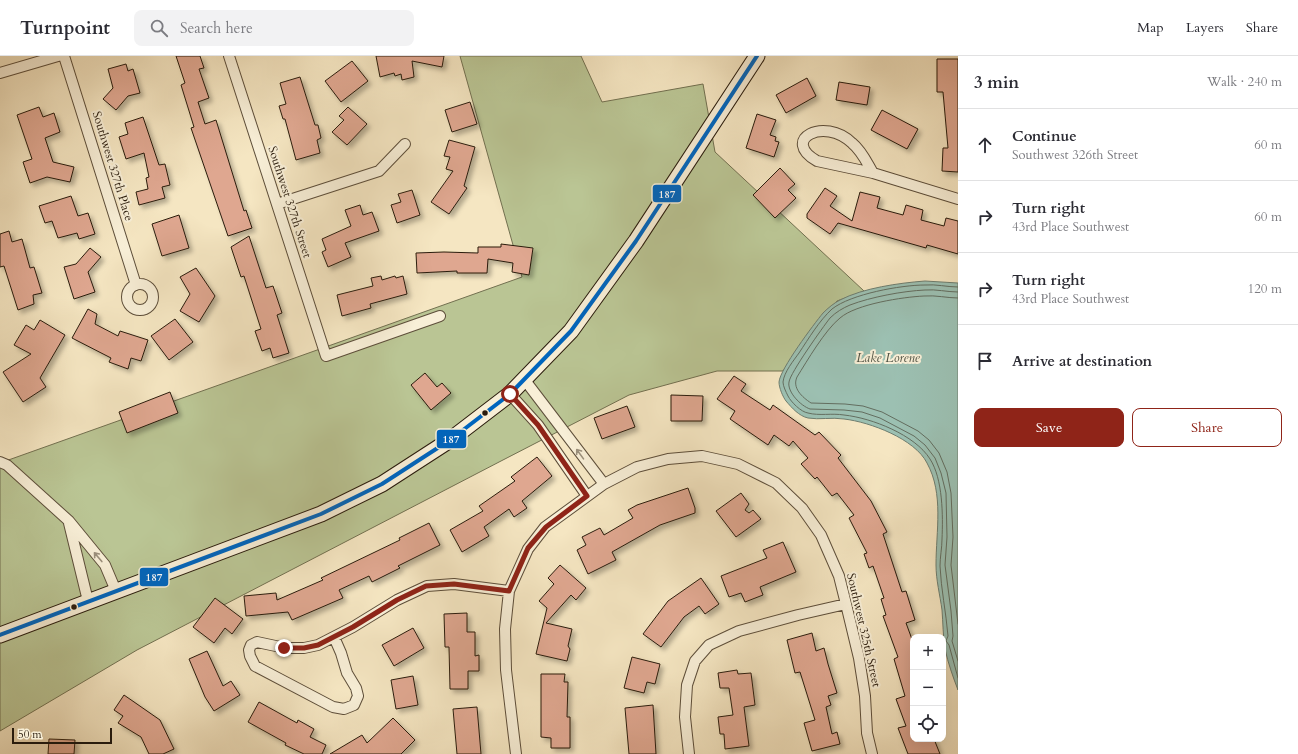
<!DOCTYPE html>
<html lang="en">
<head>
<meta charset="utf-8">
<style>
	body { margin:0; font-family:Cardo,serif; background:#f2f2f3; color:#2b2b33 }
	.controls { position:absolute; right:12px; bottom:12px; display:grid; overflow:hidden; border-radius:8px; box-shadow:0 4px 16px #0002 }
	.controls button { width:36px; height:36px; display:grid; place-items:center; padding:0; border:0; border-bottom:1px solid #e1e1e2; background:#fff; color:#2b2b33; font:20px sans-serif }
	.scale { position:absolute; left:12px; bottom:10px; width:100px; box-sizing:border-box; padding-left:4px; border:2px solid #2a1c0d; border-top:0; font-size:11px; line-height:14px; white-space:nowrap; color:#2a1c0d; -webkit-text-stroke:3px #f8efd7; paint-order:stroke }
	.stop { position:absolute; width:12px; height:12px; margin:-9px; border:3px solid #8f2418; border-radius:50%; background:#fff }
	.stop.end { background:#8f2418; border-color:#fff; box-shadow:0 1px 4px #0008 }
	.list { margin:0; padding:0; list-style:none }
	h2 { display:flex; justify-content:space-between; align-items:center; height:52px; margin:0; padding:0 16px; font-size:17px }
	h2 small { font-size:13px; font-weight:400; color:#7c7c81 }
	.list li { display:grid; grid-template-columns:26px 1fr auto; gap:12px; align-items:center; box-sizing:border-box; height:72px; padding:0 16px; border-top:1px solid #e1e1e2 }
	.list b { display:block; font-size:15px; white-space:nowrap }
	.list p { margin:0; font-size:13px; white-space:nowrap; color:#7c7c81 }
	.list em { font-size:13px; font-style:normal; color:#7c7c81 }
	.actions { display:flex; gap:8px; padding:12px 16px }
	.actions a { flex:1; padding:9px 0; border:1px solid #8f2418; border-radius:8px; text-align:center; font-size:14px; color:#8f2418 }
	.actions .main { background:#8f2418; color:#fff }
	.icon { flex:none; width:22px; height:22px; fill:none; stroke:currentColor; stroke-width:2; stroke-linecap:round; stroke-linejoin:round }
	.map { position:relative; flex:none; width:958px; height:698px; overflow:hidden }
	header { display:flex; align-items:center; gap:24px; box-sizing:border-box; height:56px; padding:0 20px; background:#fff; border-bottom:1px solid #e1e1e2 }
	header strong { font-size:19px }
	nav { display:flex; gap:22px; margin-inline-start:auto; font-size:14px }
	.search { width:280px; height:36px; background:#f2f2f3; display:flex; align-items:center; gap:10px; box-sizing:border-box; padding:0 14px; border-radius:8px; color:#7c7c81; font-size:15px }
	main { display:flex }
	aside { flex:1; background:#fff }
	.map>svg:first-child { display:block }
	.green { fill:#bac594; stroke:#727050 }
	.water { fill:#9cc0b2; stroke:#6e7e70 }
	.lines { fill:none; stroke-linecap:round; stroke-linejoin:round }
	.shore { stroke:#636e60; stroke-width:1 }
	.building { fill:#dfa790; stroke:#2a1c0d; filter:url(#shadow) }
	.minor-casing { stroke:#5d4e3a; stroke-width:12 }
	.secondary-casing { stroke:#2a1c0d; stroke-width:17 }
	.minor { stroke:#f8efd7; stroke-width:10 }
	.secondary { stroke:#f8efd7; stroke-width:15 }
	.bus-1-casing { stroke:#f8efd7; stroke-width:7 }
	.bus-1 { stroke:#0065bd; stroke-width:4 }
	.oneway { stroke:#9b907c }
	.route { stroke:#8f2418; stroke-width:5 }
	.bus-dot { fill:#2a1c0d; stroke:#f8efd7; stroke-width:1.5 }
	.labels { text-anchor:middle; stroke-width:4; stroke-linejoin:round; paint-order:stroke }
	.street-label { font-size:12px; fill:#2a1c0d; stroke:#f8efd7 }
	.water-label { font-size:13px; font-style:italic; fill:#525547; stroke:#f8efd7 }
	.line-badge { stroke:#f8efd7; stroke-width:1.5 }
	.badge-label { font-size:11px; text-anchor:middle; font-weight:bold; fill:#fff }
</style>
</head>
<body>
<header>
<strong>Turnpoint</strong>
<div class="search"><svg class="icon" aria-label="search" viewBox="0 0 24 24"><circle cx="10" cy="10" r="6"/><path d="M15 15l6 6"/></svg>Search here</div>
<nav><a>Map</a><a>Layers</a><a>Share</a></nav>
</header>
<main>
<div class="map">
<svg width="958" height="698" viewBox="0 0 958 698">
	<defs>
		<filter id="shadow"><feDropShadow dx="3.5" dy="3.5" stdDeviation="2" flood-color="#0004"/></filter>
	</defs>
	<rect width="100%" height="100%" fill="#f5e6c2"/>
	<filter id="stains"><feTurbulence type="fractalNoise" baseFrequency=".005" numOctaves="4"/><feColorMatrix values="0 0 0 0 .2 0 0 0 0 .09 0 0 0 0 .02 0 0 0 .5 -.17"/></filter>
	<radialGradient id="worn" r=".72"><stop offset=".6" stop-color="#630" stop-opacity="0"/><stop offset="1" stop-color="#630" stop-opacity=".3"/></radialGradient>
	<!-- green -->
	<path class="green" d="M460,0H581L602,46L703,28L715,96L864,235L837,245L809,276L783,315H717L629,339L501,405L137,594L0,675V407L522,221Z"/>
	<!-- water -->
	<path class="water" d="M925,225L958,227V634C953,621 948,607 945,593C943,580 943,567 942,554C940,539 936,524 936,509C936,475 944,438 927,407C915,383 870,366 844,363C832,361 819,364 808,362C799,360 792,352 786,345C783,341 779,332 779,326C780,313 814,268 823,257C828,252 834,247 840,244C863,232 899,227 925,225Z"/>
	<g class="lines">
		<!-- shore -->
		<path class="shore" d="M958,231C947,231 936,228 925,229C901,229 851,238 832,253C819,265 809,282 799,297C794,304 784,316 783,326C783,330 786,336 788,340C791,346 801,356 808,357C819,360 832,357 844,359C872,362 915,379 930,403C943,423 943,460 942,483C942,492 940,501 940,510C941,533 946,556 948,580L946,585L949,589L958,622
			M958,236C947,236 936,233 925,234C903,235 871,241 850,249C843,252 836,256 830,262C823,271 790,317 789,326C787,336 801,350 810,353L844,354L862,356L880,362L914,380L925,389L935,402L941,417L946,437L947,481L945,509L951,555L953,580L952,585L958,605
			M958,242C947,242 936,239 924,240C903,241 856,248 840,262C825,274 807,305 797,321C792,332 802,341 811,347L845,348L863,350L882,356L918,375L929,384L939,397L947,416L951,437L953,481L951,509L958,568"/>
	</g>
	<!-- building -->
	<path class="building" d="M176,0H200L204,12L199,13L209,42L198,46L205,68L216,64L244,155L246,154L252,172L228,180L191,72L194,71L181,29L185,27Z
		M376,0H444L442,11L412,5L414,21L402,24L401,18L395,20L394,17L380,21Z
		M937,3H958V116L942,115L943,92H948L943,36H937Z
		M352,5L368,25L341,46L325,25Z
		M126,8L128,15L133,13L140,37L128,40L116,54L103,43L113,32L108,13Z
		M300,21L315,69H318L321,82L317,84L320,97L296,104L285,63H283L279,50L286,48L280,27Z
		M807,22L816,40L786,57L776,39Z
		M839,26L870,31L867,49L836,44Z
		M470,46L477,68L452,76L445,54Z
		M39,51L43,61L54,57L60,76L45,82L53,106L74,111L70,126L47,121L30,127L23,106L32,103L17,59Z
		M348,51L367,68L347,89L332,76L344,64L339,60Z
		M882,54L918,73L907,93L871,74Z
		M757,58L776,64L770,79L776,81L775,85L779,86L774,101L746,92Z
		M143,61L159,109L165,108L170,129L162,131L165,142L139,149L136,136L148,133L146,122L149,121L144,97L126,103L119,81L128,78L125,67Z
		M449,84L475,91L464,130L467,132L449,158L431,146L453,115L446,113L450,101L444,100Z
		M780,112L795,128L788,134L796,142L775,162L753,139Z
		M825,132L837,140L830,150L852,165L860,136L880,141L877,152L903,159L906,149L923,154L921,164L944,170L946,162L958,165V198L927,189L926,192L838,167L830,178L807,162V158Z
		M412,134L420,159L397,167L391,149L401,146L398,138Z
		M71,140L78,160L88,157L95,178L79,183L77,177L58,182L52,165L45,167L39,150Z
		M360,149L363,159L372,156L379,175L345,187L351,201L328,211L322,196L326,194L322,183L351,170L345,154Z
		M179,159L189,192L162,200L152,168Z
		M9,175L12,186L22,183L30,212L34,211L42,237L33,239L34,248L18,254L4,210L0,211V178Z
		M249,180L266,232L273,230L282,257L277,259L289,297L273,302L270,292L262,295L255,275L261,273L244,220L241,221L231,191Z
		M501,188L533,192L529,219L512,216L513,207L488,203L487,217H457V215L417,217L416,197L444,196L478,197V191H501Z
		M90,192L101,201L88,216L95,236L74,243L64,211L76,208Z
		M196,212L215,240L199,266L180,255L190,238L180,221Z
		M381,220L382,224L395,220L396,222L403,220L407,238L370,248L371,252L342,260L337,239L373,230L371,222Z
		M88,253L97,258L95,268L118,280L120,275L148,284L141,305L131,302L128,313L109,306L111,302L72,282Z
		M175,263L193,286L169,304L151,280Z
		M40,264L65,279L40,322L46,331L23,346L3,316L31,298L14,289L26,269L34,274Z
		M425,317L437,331L442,327L451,337L431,354L411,329Z
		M734,320L746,328L741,335L770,354L773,349L815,379L819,376L841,399L838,402L871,445L887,476L883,478L902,536L906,535L915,564L906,567L913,586V683H934L940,698H908L898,672L906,670L896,643L905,640L894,603L898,601L883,560L886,559L881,543L884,542L873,510L869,512L864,498L867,497L849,462L854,459L837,437L832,440L817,421L815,423L801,408L808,402L793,385L789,390L774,379L768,389L730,363L735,355L717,343Z
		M170,336L178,357L127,377L119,356Z
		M671,339L703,340L702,365H671Z
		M627,350L635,371L602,383L594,362Z
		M537,401L552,420L522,445L527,452L514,461L509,453L484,471L489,480L462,496L450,474L483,455L479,450L515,425L511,421Z
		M688,432L695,452V457L660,469L612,496L616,504L588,518L577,494L586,489L582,481L600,472L604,479L633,462L628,454L637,449Z
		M741,437L749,448L745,454L749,457L753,454L761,463L736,481L716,455Z
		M429,467L440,489L398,510L400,512L372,526L369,520L339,534L343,542L292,564L288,556L246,560L244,540L276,537L277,544L323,524L321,522L400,484L399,482Z
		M783,486L796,516L760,531L763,539L745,546L741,537L729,541L721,520L767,502L763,494Z
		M560,509L586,532L576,544L571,539L546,567L572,573L568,590L570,593L567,605L536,598L547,552L539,545L554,528L548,522Z
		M701,522L719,548L705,558L699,550L684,561L661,591L643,578L668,545Z
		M215,542L243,563L232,578L225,572L214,587L193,571Z
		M467,557V576H475V600L479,599V615H468V633H450L449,591H445L444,558Z
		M413,572L424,592L394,610L382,589Z
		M812,577L816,595L824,592L828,608L837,637L828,640L831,649L826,651L832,678L837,676L840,688L812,695L804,667L815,664L800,616L795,617L787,584Z
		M207,595L223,630L231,625L240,639L214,655L205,641L189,603Z
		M632,601L660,608L655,628L647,626L644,637L624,632Z
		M737,614L738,618L751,617L755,649L744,651L749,690L725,693L724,678H720L718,661L733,659L729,632H720L718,617Z
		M541,618H565L564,626H568L567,661H570V692H551V682L541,681Z
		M413,620L418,649L396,653L391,624Z
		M124,639L160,664L174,693L163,698H149L141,681L118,667L123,660L114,654Z
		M259,646L297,667L298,664L314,673L310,681L326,689L322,698H304L285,689L286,687L248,666Z
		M653,649L656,698H629L625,652Z
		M477,651L481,698H457L453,653Z
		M393,662L415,684L401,698H330L362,679L367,687Z
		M49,683L75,684L74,698H48Z"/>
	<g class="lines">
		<defs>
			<path id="minor" d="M64,0L136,229
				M229,0L326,300L440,260
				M0,17L58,0
				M873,117C867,107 862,95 852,87C824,60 780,84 817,105L873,117L958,143
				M277,148L379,115L405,88
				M127 241a13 13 0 1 1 26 0a13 13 0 1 1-26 0Z
				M524,323L604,428
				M510,338L538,369L587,440
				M0,406L7,409L69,465L105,509L116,535
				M69,467L88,545
				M509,535L505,573L506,614L516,698
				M334,581L341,597L347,617L356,632L358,640L354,649L344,653L333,651L255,610L250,600L249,594L251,589L257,586L285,592H304L318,589L353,571L397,544L427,530L454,528L509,535L528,493L545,471L604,428L637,411L668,403L702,400L738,408L776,427L802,452L821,479L839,520L846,548L859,602L865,640L867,677L872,698
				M689,698L685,661L687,629L695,605L709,589L739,575L798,559L846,548"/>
			<path id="secondary" d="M0,579L321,458L382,428L450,384L510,338L571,275L636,185L757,0"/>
		</defs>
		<!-- minor casing -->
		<use href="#minor" class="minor-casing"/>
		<!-- secondary casing -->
		<use href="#secondary" class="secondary-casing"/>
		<!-- minor -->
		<use href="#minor" class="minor"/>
		<!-- secondary -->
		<use href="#secondary" class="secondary"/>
		<defs>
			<path id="bus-1" d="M0,579L321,458L382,428L450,384L510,338L571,275L636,185L757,0"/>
		</defs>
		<!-- bus-1 casing -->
		<use href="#bus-1" class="bus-1-casing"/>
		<!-- bus-1 -->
		<use href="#bus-1" class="bus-1"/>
	</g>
	<!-- one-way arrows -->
	<defs><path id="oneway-shaft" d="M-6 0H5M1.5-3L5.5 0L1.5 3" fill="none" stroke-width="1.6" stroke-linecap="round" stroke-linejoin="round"/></defs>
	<g class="oneway">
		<use href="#oneway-shaft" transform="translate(580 398) rotate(-126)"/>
		<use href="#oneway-shaft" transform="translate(98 501) rotate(-130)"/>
	</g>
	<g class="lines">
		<!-- route -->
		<path class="route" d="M284,592H304L318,589L353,571L397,544L426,530L454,528L509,535L528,492L546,471L587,440L538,369L510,338"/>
	</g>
	<!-- markers -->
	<g class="bus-dot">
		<circle cx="485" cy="357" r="3.5"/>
		<circle cx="74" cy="551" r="3.5"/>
	</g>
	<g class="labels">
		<!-- street labels -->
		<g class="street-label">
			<text transform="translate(113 110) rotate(73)" y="4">Southwest 327th Place</text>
			<text transform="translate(290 146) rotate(72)" y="4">Southwest 327th Street</text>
			<text transform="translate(864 574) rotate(77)" y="4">Southwest 325th Street</text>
		</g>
		<!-- water labels -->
		<g class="water-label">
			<text x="888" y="306">Lake Lorene</text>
		</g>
	</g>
	<g class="line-badge">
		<rect x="652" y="128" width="30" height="19" rx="4" fill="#0065bd"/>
		<rect x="436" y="373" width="31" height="20" rx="4" fill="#0065bd"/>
		<rect x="139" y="511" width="30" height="20" rx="4" fill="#0065bd"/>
	</g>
	<g class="badge-label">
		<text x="667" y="142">187</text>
		<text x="451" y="387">187</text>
		<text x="154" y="525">187</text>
	</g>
	<rect width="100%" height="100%" filter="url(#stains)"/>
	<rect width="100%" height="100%" fill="url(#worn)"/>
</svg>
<div class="controls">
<button>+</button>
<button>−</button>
<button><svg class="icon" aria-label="locate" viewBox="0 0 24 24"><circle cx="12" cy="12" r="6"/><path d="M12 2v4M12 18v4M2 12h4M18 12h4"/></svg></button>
</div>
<div class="scale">50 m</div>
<div class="stop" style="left:510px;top:338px"></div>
<div class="stop end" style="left:284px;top:592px"></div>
</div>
<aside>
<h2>3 min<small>Walk · 240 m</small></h2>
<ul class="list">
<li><svg class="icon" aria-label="ahead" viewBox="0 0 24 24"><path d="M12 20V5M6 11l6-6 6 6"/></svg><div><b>Continue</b><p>Southwest 326th Street</p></div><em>60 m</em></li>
<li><svg class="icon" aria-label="right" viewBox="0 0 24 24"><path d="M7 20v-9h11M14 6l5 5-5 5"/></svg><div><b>Turn right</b><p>43rd Place Southwest</p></div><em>60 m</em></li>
<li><svg class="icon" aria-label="right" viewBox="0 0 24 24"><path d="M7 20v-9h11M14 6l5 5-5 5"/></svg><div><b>Turn right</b><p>43rd Place Southwest</p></div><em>120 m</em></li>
<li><svg class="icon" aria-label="arrive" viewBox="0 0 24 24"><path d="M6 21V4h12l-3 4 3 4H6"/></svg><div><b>Arrive at destination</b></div></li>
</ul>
<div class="actions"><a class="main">Save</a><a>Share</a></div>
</aside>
</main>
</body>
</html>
